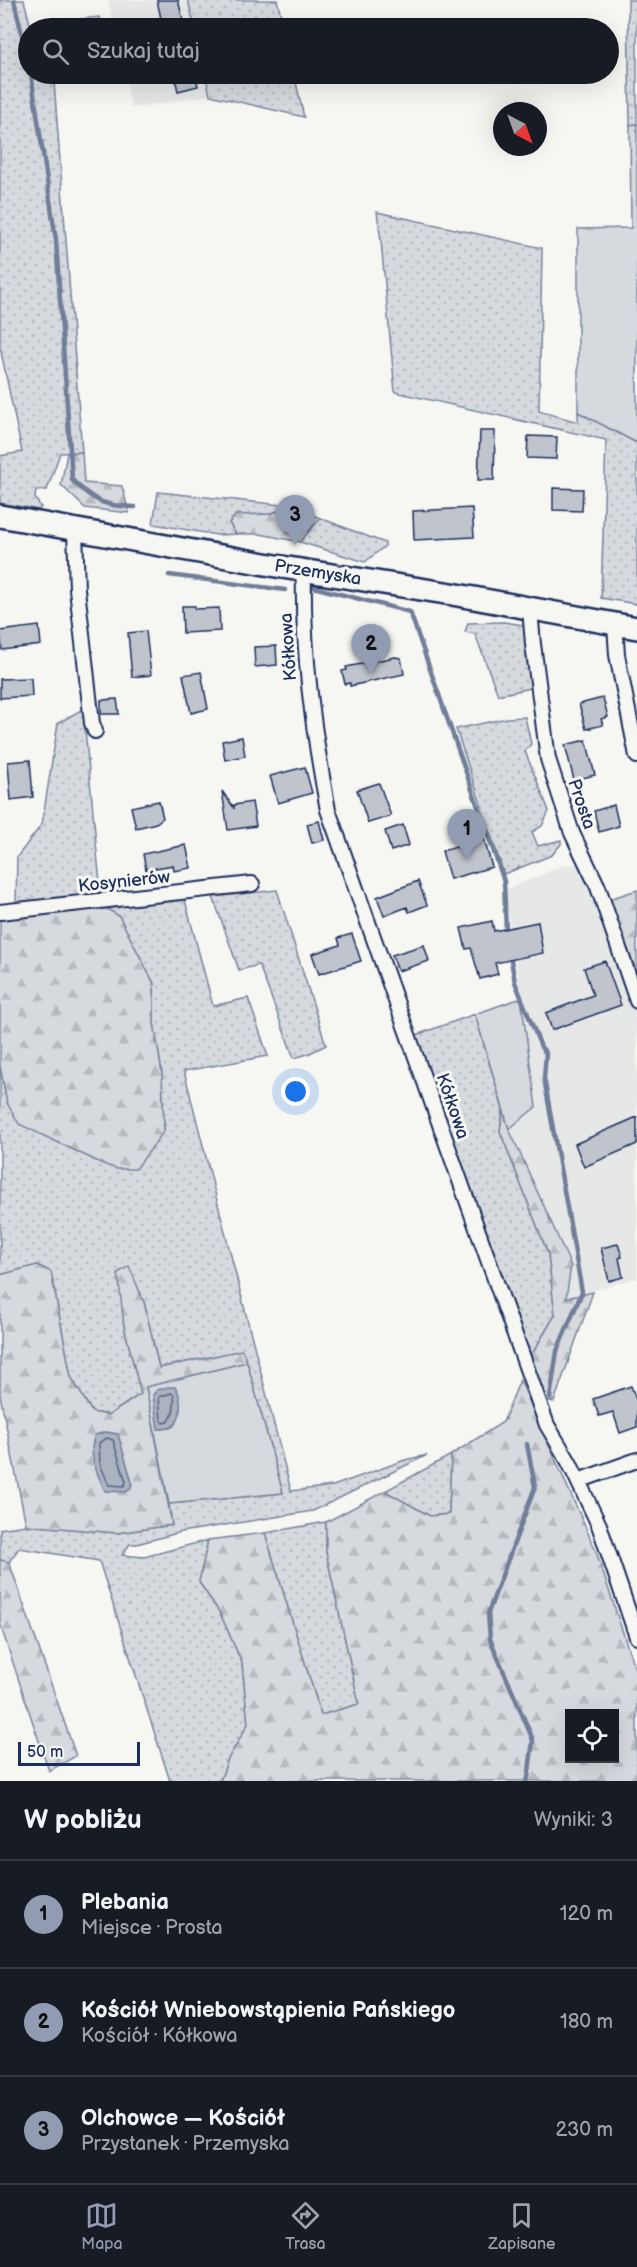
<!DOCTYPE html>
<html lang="pl">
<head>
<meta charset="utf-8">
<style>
	body { margin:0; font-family:"Balsamiq Sans",sans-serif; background:#20242c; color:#f1f3f6 }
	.controls { position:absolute; right:18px; bottom:18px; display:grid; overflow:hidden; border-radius:0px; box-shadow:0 6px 24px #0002 }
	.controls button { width:54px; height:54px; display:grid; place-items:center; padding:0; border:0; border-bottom:2px solid #363941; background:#171b24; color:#f1f3f6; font:30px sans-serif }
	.compass { position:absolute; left:493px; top:102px; width:54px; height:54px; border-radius:50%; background:#171b24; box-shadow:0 6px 24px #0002; rotate:139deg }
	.scale { position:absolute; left:18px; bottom:15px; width:122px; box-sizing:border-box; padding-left:6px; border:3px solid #1b2f5e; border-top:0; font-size:16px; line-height:21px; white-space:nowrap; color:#1b2f5e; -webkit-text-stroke:4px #f6f6f2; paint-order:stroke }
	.you { position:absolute; left:296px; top:1092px; width:21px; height:21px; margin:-15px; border:4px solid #fff; border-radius:50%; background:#1a73e8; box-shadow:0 0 0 9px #1a73e833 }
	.badge { display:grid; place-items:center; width:39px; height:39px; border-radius:50%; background:#919bb2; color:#111; font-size:20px; font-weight:700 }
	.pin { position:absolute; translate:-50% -50px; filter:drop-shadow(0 2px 3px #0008) }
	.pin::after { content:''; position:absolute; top:32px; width:21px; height:18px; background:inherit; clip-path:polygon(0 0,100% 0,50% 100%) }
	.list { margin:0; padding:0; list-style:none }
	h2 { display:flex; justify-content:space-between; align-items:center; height:78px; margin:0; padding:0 24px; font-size:26px }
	h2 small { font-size:20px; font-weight:400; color:#9ea1a6 }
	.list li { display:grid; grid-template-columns:39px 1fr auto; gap:18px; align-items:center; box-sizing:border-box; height:108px; padding:0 24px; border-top:2px solid #363941 }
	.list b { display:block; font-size:22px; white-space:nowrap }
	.list p { margin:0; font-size:20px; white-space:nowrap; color:#9ea1a6 }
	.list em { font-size:20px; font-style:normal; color:#9ea1a6 }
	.icon { flex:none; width:33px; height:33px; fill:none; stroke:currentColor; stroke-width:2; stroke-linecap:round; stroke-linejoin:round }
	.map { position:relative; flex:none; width:637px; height:1781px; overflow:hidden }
	.search { position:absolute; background:#171b24; box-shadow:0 6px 24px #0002; left:18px; right:18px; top:18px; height:66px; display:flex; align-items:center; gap:15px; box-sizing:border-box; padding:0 21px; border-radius:33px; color:#9ea1a6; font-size:22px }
	.sheet { height:402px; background:#171b24 }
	nav { display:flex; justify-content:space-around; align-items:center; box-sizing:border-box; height:84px; border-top:2px solid #363941; background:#171b24; font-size:16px; color:#9ea1a6 }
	nav a { display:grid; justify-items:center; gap:3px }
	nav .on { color:#919bb2 }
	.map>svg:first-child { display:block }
	.built { fill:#e6e7e7 }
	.grass { fill:url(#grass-dots); stroke:#78849e; stroke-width:1.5 }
	.forest { fill:url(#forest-firs); stroke:#78849e; stroke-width:1.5; fill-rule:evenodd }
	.garden { fill:#d6d9dd; stroke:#78849e; stroke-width:1.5 }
	.water { fill:#abb2c0; stroke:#717e99; stroke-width:1.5 }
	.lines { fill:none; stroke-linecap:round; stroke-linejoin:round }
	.shore { stroke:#556385; stroke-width:1.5 }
	.stream { stroke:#717e99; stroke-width:4.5 }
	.building { fill:#c0c4cd; stroke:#1b2f5e; stroke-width:1.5 }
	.minor-casing { stroke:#1b2f5e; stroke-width:18 }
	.primary-casing { stroke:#1b2f5e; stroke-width:26 }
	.minor { stroke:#f6f6f2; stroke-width:14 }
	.primary { stroke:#f6f6f2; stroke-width:21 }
	.labels { text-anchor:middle; stroke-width:6; stroke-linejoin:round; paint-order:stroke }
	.street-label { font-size:18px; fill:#1b2f5e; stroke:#f6f6f2 }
</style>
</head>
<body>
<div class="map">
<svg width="637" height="1781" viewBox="0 0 637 1781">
	<defs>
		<pattern id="grass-dots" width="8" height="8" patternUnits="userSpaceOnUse" patternTransform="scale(1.5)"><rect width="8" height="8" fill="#d6d9dd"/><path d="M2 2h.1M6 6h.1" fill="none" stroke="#b7bbc0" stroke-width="1.8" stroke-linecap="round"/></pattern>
		<pattern id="forest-firs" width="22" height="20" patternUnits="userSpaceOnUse" patternTransform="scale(1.5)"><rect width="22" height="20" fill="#d6d9dd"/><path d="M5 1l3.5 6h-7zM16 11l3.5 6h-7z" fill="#b7bbc0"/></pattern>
	</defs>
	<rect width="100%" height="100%" fill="#f6f6f2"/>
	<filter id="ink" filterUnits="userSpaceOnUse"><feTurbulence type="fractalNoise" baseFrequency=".0167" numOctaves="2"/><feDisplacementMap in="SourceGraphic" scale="12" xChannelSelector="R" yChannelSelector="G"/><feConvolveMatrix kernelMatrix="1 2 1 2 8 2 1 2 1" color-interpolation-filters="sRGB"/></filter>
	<g filter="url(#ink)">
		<!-- built -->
		<path class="built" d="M108,0H188L195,28H114Z
			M124,74H205L210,95L132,108Z
			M581,864L635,1009H637V1278L566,1298L571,1266L509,1129L536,1107L505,890L564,865Z"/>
		<!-- grass -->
		<path class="grass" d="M0,0H24L30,24L100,17L103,28H28V74H114L54,82L82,452L60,453L47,490H36L35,498L41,507L39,510L0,503V456L22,452L0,347Z
			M188,0H277L284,28H195Z
			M628,0H637V124L630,125Z
			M205,74H294L304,117L210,95Z
			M377,212L542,248L539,411L578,422V412L637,443V604L601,598L606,440L395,392L381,241Z
			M158,492L291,506L270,514L236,515L229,523L236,534L217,535L153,524Z
			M320,518L385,543V546L365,562L300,542Z
			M504,622L523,625L535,680L531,688L498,695L475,634L465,632L468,623Z
			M83,709L101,894L16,903L17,857L42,824L58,723Z
			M525,717L531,744L525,751L549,811L542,826L532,832L538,846L561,840V844L552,855L504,874L456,729L507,718Z
			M277,890L326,1045L308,1054L294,1058L259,965L239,970L213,897Z
			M185,900L213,1006L248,998L268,1056L184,1071L291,1491L333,1486L405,1460L427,1455L313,1511L181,1532L137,1544H130L122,1555L144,1557L208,1540L199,1582L220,1613L242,1663L248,1724L228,1759L220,1781H170L99,1561L19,1548L9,1562L0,1560V1529L26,1525L117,1533L172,1525L169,1504L283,1493L247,1362L242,1350L159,1368L144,1302L128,1266L124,1326L141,1394L109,1415L92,1412L71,1377L51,1272L37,1265L0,1275V1066L7,1103L164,1131L162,1074L154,1023V984L119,916L104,907Z
			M475,1014L503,1110L500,1131L548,1254L555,1315L531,1356L416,1035Z
			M451,1455L449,1514L430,1516L385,1491Z
			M326,1522V1552L359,1704L321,1715L265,1533Z"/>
		<!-- forest -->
		<path class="forest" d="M82,452L84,483L122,486L129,513L85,508L61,485L67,453Z
			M291,506L320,518L300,542L260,534H236L229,523L236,515L270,514Z
			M637,890V971L636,972L609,899Z
			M104,907L119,916L154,984V1023L162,1074L164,1131L136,1169H117L103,1164L19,1124L7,1103L0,1066V920Z
			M503,1110L509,1129L571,1266L566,1298L593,1292L554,1402L544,1400L531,1356L555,1315L548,1254L500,1131Z
			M37,1265L51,1272L71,1377L92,1412L109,1415L141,1394L124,1326L118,1273L129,1266L144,1302L159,1368L242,1350L247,1362L146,1387L172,1525L117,1533L26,1525L0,1395V1275Z
			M520,1380L596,1551L637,1675V1781H220L228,1759L248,1724L242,1663L220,1613L199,1582L208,1540L265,1533L321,1715L359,1704L326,1552V1522L385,1491L430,1516L449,1514L451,1455L503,1422ZM570,1714H614V1758H570Z
			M0,1560L9,1562L76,1756L49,1771L0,1624Z"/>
		<!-- garden -->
		<path class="garden" d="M637,124V443L578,412V229L631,228L630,125Z
			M521,998L536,1107L509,1129L475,1014Z
			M247,1362L283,1493L169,1504L146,1387Z"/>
		<!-- water -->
		<path class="water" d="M168,1387H175C182,1395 183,1420 172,1427C168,1429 162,1429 158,1429L153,1395L157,1390Z
			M106,1432L118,1434L132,1482L131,1489L126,1492L105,1491C97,1473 87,1454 95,1435Z"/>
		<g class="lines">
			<!-- shore -->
			<path class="shore" d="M171,1393L174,1395C175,1404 174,1416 168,1422L163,1423L161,1420L159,1397Z
				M107,1438L113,1440L126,1482L124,1486L109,1485L100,1464L99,1443Z"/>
			<!-- stream -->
			<path class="stream" d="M14,0L28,61
				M31,74L56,240L72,480C95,502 103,506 135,507
				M169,575L285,590
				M313,587L410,612L504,881L506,932
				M510,955L515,982L541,1047L546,1053L544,1078L582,1292L557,1351L550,1398
				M526,1781L528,1779L533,1740L490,1639L488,1613L535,1487L527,1444"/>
		</g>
		<!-- building -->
		<path class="building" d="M157,0H178L185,28H163Z
			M174,74H195L198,86L178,91Z
			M480,431H495L494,480H478Z
			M528,436L557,437L556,459L527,458Z
			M553,488L583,489L582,511L553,510Z
			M472,508L474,537L414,540L413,511Z
			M182,606H195V609L219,608L220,631L183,633Z
			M39,626L41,645L2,650L0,631Z
			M146,631L151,675L132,677L128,633Z
			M276,646L277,665L255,667L254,647Z
			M395,657L401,658L404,674L350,686V683L345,684L342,671L347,670L346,667Z
			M201,672L208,709L191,713L183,675Z
			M31,678L32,696L0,698V679Z
			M603,698L608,717L601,719L603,725L586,729L579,704Z
			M117,699L119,714H101V700Z
			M242,737L245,756L225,760L222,741Z
			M586,740L595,775L574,780L565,745Z
			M30,760L33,797L11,800L8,762Z
			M305,767L312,793L278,803L270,776Z
			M379,783L391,816L368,823L357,790Z
			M222,791L234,808V805L252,802L256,826L228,830Z
			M159,801L163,818L156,823L136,828L131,807Z
			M614,805L619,826L599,832L594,811Z
			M319,821L324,840L312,843L307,824Z
			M403,825L409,845L391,851L385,831Z
			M484,839L492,867L450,879L442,851Z
			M186,845L191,868L174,871L173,865L146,870L143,854Z
			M418,881L427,905L409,912L407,907L384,916L377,897Z
			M492,921L494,931L538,922L543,953L495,963L498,974L480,979L471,948L466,949L461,928Z
			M352,934L361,961L319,974L312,954L340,945L338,938Z
			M424,945L429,961L398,971L392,955Z
			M605,961L621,1005L552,1030L546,1013L593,995L584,968Z
			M637,1117V1144L584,1167L575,1144Z
			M618,1244L622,1257L619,1258L623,1277L609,1281L601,1248Z
			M631,1386L637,1402V1427L620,1433L613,1412L599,1416L593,1399Z"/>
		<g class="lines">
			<defs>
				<path id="minor" d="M75,530L77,589L92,723L95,731
					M304,569C302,651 313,730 328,810L547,1425L569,1462L599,1525L637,1637
					M530,609L533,644L548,759L572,833L598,887L637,1001
					M615,624L617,655L637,756
					M0,912L252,884
					M578,1481L637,1460"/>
				<path id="primary" d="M0,516L282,567L452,594L637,628"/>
			</defs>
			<!-- minor casing -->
			<use href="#minor" class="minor-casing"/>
			<!-- primary casing -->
			<use href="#primary" class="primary-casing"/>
			<!-- minor -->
			<use href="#minor" class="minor"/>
			<!-- primary -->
			<use href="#primary" class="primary"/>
		</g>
	</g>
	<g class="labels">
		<!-- street labels -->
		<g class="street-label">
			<text transform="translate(318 572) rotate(9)" y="6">Przemyska</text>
			<text transform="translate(288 647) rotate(-94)" y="6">Kółkowa</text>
			<text transform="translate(582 804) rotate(71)" y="6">Prosta</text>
			<text transform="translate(124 881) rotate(-6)" y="6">Kosynierów</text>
			<text transform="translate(453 1106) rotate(71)" y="6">Kółkowa</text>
		</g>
	</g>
</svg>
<div class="controls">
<button><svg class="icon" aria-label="locate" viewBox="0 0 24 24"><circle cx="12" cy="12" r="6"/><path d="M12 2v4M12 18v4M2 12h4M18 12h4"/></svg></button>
</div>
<svg class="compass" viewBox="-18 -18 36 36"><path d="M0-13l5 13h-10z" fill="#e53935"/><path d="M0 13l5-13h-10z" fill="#9ea1a6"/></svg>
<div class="scale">50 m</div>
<div class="you"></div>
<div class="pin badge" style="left:467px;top:859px">1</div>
<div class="pin badge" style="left:371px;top:674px">2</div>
<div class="pin badge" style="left:295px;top:545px">3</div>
<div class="search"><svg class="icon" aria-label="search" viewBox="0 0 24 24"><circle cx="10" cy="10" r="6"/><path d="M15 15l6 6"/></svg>Szukaj tutaj</div>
</div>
<section class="sheet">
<h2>W pobliżu<small>Wyniki: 3</small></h2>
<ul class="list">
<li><span class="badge">1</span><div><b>Plebania</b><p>Miejsce · Prosta</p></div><em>120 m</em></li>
<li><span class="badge">2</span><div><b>Kościół Wniebowstąpienia Pańskiego</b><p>Kościół · Kółkowa</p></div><em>180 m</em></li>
<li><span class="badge">3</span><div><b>Olchowce — Kościół</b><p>Przystanek · Przemyska</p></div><em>230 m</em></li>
</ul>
</section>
<nav>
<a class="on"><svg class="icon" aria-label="map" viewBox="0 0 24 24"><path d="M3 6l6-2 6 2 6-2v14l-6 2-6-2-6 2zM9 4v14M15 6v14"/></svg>Mapa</a>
<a><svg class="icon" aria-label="directions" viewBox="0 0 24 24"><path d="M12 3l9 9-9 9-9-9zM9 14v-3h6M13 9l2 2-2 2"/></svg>Trasa</a>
<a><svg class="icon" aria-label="saved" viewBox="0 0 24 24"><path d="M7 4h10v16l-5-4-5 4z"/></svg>Zapisane</a>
</nav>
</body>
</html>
